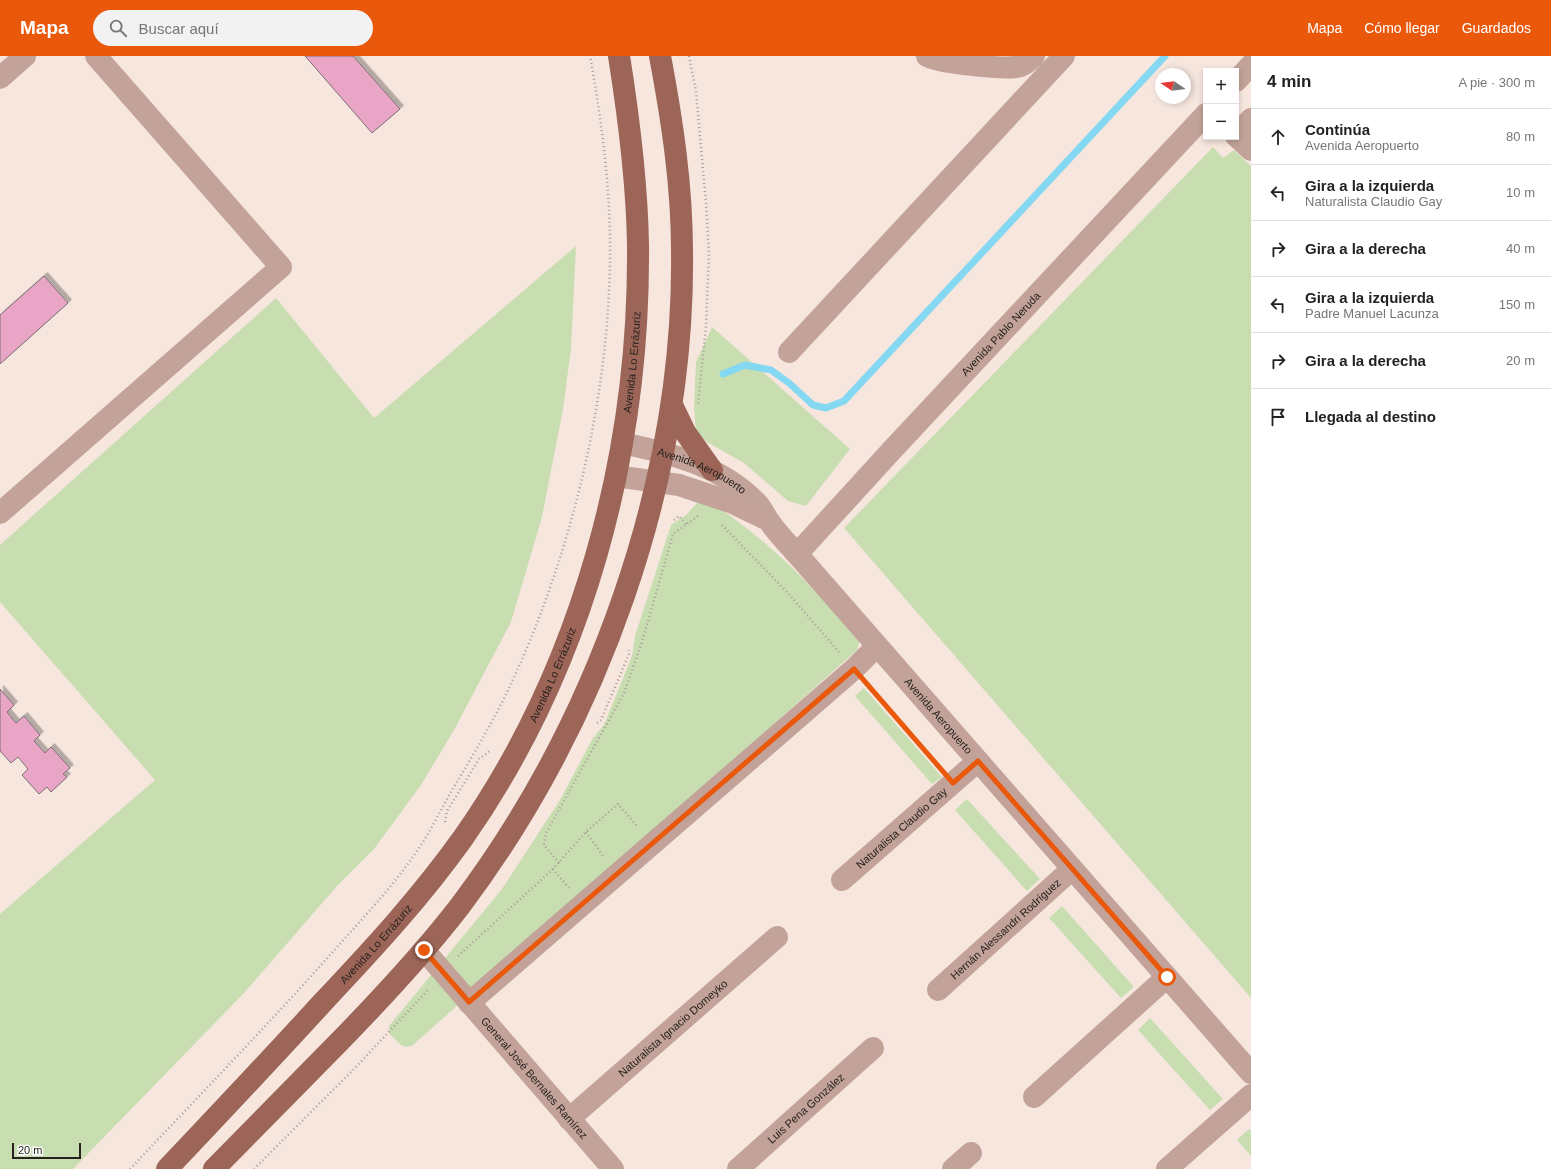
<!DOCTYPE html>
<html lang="es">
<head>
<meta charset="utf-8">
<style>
	body { margin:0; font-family:Helvetica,sans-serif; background:#f2f2f2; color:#222 }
	.controls { position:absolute; right:12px; top:12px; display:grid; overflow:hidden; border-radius:0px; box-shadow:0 2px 6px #0003 }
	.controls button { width:36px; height:36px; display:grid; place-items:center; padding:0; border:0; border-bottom:1px solid #e0e0e0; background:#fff; color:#222; font:20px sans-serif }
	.compass { position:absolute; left:1155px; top:12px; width:36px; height:36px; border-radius:50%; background:#fff; box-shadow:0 2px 6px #0003; rotate:283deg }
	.scale { position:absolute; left:12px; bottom:10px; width:69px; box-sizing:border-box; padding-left:4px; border:2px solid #27221f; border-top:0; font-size:11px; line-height:14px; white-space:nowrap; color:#27221f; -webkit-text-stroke:3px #fff; paint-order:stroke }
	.stop { position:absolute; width:12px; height:12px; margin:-9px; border:3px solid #ea580c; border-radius:50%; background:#fff }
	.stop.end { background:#ea580c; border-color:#fff; box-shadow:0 1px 4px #0008 }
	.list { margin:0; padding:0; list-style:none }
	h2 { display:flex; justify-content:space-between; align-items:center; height:52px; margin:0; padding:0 16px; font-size:17px }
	h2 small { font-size:13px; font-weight:400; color:#767676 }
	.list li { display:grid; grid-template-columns:26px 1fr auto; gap:12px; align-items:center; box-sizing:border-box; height:56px; padding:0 16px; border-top:1px solid #e0e0e0 }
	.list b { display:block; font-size:15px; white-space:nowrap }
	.list p { margin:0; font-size:13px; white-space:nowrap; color:#767676 }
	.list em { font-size:13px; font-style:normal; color:#767676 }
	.icon { flex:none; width:22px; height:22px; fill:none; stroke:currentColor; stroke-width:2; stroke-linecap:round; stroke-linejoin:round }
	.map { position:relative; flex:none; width:1251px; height:1113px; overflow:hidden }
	header { display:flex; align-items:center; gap:24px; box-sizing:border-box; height:56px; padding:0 20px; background:#ea580c; color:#fff }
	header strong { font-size:19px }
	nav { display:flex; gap:22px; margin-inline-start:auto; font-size:14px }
	.search { width:280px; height:36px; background:#f2f2f2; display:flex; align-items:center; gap:10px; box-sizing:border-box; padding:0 14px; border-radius:22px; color:#767676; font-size:15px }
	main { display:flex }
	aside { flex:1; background:#fff }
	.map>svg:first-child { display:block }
	.green { fill:#c8deb1 }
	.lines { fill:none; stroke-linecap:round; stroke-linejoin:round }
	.stream { stroke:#84d8f2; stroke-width:7 }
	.building { fill:#e8a5c6; stroke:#7e6f76; filter:url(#shadow) }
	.path { stroke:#a99d97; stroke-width:2.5; stroke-dasharray:1 3; stroke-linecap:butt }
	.minor { stroke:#c2a299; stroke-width:22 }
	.major { stroke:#9c6557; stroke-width:22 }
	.route { stroke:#ea580c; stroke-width:5 }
	.labels { text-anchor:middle; stroke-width:3.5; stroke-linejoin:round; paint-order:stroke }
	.street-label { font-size:11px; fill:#27221f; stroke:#fff }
</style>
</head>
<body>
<header>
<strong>Mapa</strong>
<div class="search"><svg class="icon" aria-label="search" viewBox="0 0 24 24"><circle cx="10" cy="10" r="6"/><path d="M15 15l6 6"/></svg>Buscar aquí</div>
<nav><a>Mapa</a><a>Cómo llegar</a><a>Guardados</a></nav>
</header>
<main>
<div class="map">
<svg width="1251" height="1113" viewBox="0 0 1251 1113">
	<defs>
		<filter id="shadow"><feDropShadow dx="3.5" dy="-3.5" stdDeviation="0" flood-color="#0004"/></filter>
	</defs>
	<rect width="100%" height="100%" fill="#f6e6de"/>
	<!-- green -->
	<path class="green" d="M1213,91L1223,102L1234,94L1251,110V942L844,472Z
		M576,190L571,293L563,353L542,461L511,566L454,674L421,729L374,793L337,830L244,937L73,1113H0V858L155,724L0,546V489L276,242L374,362Z
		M712,271L850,393L806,450L788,445L744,407L707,386L696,376L694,351L696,306Z
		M699,445C715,448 728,458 741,468C786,501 822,543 860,584L857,594L413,989L407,991L402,990L389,977V970L502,833L560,744L593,682L604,669L632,600L635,580L671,469L687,458Z
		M864,632L942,721L932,728L855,640Z
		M967,743L1040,823L1027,835L955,754Z
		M1062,850L1134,931L1121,942L1049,862Z
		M1150,962L1223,1043L1210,1054L1138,974Z
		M1249,1073L1251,1075V1100L1237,1084Z"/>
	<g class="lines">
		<!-- stream -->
		<path class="stream" d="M723,318L745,309L771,314L789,327L813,349L826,352L844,345L1165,0"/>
	</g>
	<!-- building -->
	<path class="building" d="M305,0H353L400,53L372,77Z
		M44,220L68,247L0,308V259Z
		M0,633L14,649L7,656L16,667L24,660L40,679L34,685L45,697L51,691L70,712L63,718L67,721L51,736L47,731L39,738L22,719L28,713L18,701L11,707L0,695Z"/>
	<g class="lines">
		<!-- path -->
		<path class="path" d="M689,0L696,35L706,147L709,197L706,270L698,349
			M674,464L679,460L686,468
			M722,469L787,536L839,596
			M868,630L939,710
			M597,667L601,664L629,598V594
			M445,766L447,755L479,703L490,695
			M586,776L603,800
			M559,807L544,789L546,777L624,637L642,586L673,478L698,460
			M569,832L553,813L586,776L618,748L637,770
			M458,900L553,813
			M130,1113C197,1042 265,972 330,899C360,865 393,831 419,792C432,773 442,751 454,731C473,699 493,666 509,632C573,497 612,332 610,183C609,121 601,61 590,0
			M254,1113L354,1013L428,934"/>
		<!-- minor -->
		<g class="minor">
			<path d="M927,0C939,7 1002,13 1016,11C1024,10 1029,5 1034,0"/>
			<path d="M0,22L25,0"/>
			<path d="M1236,25L1251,9"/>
			<path d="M1236,79L1251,63"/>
			<path d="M1236,80L1251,94"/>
			<path d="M789,296L1064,0"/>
			<path id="s1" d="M622,387C670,397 722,410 757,447C762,452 765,460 769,465C777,477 787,487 797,498L1251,1017"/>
			<path d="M616,420L679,429L733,447L764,462"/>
			<path d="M0,457L281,211L96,0"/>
			<path id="s2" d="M797,498L893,393L1206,58"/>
			<path id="s3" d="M842,824L978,705"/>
			<path id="s4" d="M424,894L613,1113"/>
			<path id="s5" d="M938,934L1072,813"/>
			<path d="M469,947L854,613L877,590"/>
			<path d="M1034,1041L1167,921"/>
			<path id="s6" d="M569,1063L777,881"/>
			<path id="s7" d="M738,1113L873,992"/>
			<path d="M953,1113L971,1097"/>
			<path d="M1167,1113L1251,1039"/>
		</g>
		<!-- major -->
		<g class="major">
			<path d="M672,349L685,376L712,414"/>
			<path id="s8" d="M167,1113C219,1058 272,1002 323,946C372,894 421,841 463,782C583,611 640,397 638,189C637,126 629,63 619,0"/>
			<path d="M214,1113C255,1071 297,1029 338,987C381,943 423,898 460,850C598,667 685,425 682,195C682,129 672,64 660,0"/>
		</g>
	</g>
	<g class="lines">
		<!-- route -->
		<path class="route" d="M424,894L469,946L854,613L953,727L978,705L1167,921"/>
	</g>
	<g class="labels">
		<!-- street labels -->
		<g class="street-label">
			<text dy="4" stroke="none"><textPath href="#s2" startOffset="300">Avenida Pablo Neruda</textPath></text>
			<text dy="4" stroke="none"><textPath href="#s8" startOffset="955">Avenida Lo Errázuriz</textPath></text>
			<text dy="4" stroke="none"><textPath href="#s1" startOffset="85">Avenida Aeropuerto</textPath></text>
			<text dy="4" stroke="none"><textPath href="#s8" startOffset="631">Avenida Lo Errázuriz</textPath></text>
			<text dy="4" stroke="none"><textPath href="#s1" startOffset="430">Avenida Aeropuerto</textPath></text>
			<text dy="4" stroke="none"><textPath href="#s3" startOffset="79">Naturalista Claudio Gay</textPath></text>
			<text dy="4" stroke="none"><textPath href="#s5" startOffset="91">Hernán Alessandri Rodríguez</textPath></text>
			<text dy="4" stroke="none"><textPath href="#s8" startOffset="307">Avenida Lo Errázuriz</textPath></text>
			<text dy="4" stroke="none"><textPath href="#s6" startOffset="138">Naturalista Ignacio Domeyko</textPath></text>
			<text dy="4" stroke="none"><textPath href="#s4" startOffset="169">General José Bernales Ramírez</textPath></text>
			<text dy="4" stroke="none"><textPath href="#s7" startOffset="91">Luis Pena González</textPath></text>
		</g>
	</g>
</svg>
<div class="controls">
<button>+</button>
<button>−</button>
</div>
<svg class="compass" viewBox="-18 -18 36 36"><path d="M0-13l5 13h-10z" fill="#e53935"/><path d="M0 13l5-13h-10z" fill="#767676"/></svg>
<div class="scale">20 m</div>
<div class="stop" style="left:1167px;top:921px"></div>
<div class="stop end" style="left:424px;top:894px"></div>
</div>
<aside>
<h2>4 min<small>A pie · 300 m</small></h2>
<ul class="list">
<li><svg class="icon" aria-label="ahead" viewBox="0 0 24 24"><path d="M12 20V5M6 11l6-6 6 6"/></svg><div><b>Continúa</b><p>Avenida Aeropuerto</p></div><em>80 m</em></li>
<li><svg class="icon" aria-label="left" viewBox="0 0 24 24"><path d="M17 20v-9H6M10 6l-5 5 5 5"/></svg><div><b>Gira a la izquierda</b><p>Naturalista Claudio Gay</p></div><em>10 m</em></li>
<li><svg class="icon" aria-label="right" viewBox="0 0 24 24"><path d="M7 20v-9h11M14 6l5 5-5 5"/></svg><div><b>Gira a la derecha</b></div><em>40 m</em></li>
<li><svg class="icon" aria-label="left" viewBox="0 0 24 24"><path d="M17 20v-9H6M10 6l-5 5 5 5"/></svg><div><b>Gira a la izquierda</b><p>Padre Manuel Lacunza</p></div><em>150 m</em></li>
<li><svg class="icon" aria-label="right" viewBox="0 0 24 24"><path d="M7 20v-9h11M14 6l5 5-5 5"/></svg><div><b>Gira a la derecha</b></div><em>20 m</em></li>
<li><svg class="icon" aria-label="arrive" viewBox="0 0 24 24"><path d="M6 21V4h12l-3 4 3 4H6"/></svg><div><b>Llegada al destino</b></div></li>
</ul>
</aside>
</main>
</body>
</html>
